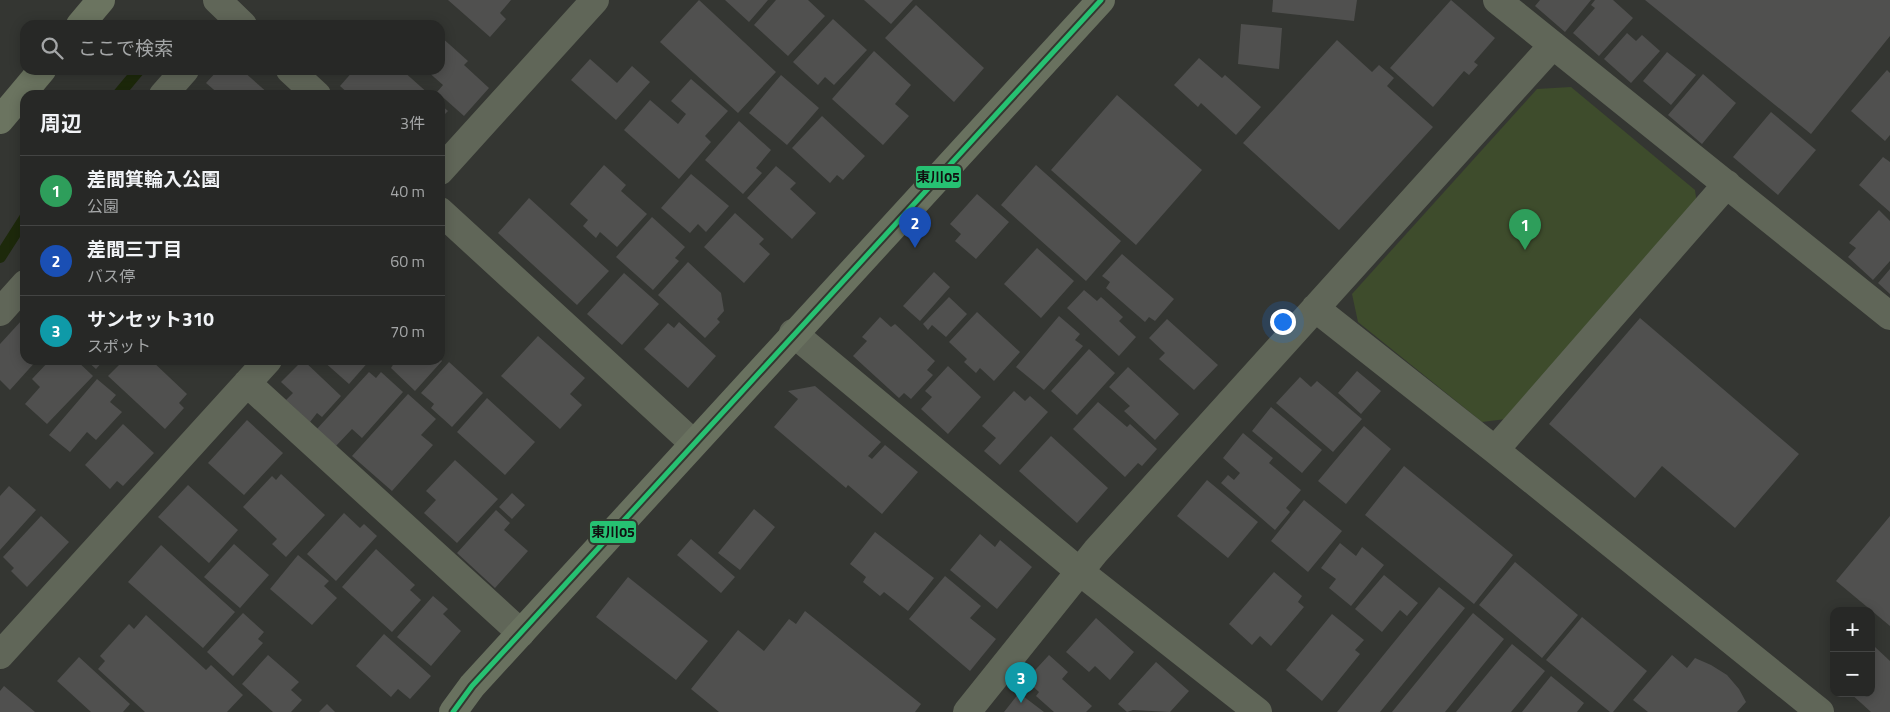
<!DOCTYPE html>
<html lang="ja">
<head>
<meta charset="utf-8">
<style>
	body { margin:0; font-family:"Titillium Web","Noto Sans JP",sans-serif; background:#2f302e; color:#f1f3f6 }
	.controls { position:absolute; right:15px; bottom:15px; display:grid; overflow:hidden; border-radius:10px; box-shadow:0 2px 12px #0003 }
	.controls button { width:45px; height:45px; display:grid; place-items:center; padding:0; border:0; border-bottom:1px solid #434443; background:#272826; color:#f1f3f6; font:25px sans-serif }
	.you { position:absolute; left:1282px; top:321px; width:18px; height:18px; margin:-12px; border:4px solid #fff; border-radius:50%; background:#1a73e8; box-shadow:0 0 0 8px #1a73e833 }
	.badge { display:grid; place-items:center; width:32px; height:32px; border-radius:50%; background:#a9aba6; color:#fff; font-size:16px; font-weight:700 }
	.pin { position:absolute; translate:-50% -41px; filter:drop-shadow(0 1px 2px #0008) }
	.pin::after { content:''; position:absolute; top:26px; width:18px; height:15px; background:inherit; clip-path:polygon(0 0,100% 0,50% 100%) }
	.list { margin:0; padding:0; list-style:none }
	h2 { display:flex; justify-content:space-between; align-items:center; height:65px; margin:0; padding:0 20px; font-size:21px }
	h2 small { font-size:16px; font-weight:400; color:#a4a6a7 }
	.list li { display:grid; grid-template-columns:32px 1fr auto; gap:15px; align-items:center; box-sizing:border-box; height:70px; padding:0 20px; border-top:1px solid #434443 }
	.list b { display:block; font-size:19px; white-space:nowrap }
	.list p { margin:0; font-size:16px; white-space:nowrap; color:#a4a6a7 }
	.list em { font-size:16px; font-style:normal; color:#a4a6a7 }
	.icon { flex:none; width:28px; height:28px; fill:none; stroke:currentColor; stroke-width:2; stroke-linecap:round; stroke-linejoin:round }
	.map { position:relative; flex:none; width:1890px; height:712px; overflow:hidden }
	.search { position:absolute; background:#272826; box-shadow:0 2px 12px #0003; left:20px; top:20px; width:425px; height:55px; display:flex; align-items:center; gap:12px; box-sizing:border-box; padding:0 18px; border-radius:15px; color:#a4a6a7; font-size:19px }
	.panel { position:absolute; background:#272826; box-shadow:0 2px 12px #0003; left:20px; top:90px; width:425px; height:275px; border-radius:15px }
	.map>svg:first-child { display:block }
	.green { fill:#3e4c2c }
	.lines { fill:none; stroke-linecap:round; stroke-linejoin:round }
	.stream { stroke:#1d290b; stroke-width:12 }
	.building { fill:#50504f }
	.street { stroke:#606658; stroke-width:28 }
	.secondary { stroke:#69715f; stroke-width:28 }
	.highway { stroke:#6b7460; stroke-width:28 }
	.bus-1-casing { stroke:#343830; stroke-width:9 }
	.bus-1 { stroke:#26c172; stroke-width:5 }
	.line-badge { stroke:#343830; stroke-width:2 }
	.pale-badge-label { font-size:14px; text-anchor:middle; font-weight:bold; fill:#111 }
</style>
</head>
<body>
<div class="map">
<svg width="1890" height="712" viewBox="0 0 1890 712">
	<rect width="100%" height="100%" fill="#343632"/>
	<!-- green -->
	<path class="green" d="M1571,87L1695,190L1697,205L1506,419L1482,422L1358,322L1352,294L1537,89Z"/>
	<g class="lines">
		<!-- stream -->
		<path class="stream" d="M118,95L138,71
			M0,257L25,218"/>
	</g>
	<!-- building -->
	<path class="building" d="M448,0H511L500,13L506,19L490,37Z
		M699,0L776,72L738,113L660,42Z
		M725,0H768L749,22Z
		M776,0H808L825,16L788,56L754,25Z
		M864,0H913L891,24Z
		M1273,0H1357L1354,21L1272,12Z
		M1451,0L1495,38L1474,62L1478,65L1469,75L1464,71L1433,107L1390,68Z
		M1540,0H1591L1565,32L1535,6Z
		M1595,0H1613L1633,18L1599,56L1573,33L1595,8L1591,5Z
		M1645,0H1890V36L1811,134Z
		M916,5L984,68L954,102L885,38Z
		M833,19L867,50L834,85L825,77L818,85L793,62Z
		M1241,24L1282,28L1279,69L1238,64Z
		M1627,33L1636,41L1642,35L1660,51L1631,83L1604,59Z
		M440,36L468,61L464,65L489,88L464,116L437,92L443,85L426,70H440Z
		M1337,40L1372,72L1379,65L1394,78L1387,86L1433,127L1339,230L1243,143Z
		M874,51L911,85L895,104L909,116L883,145L832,99Z
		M1667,52L1696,75L1671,105L1643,81Z
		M1199,58L1222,78L1225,75L1261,107L1236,135L1201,103L1198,107L1174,85Z
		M590,59L617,83L632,66L650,82L616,120L571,80Z
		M218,70H230L235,74L242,70L270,95H220L206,83Z
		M354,70H402L430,95H350L340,86Z
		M1887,70L1890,73V135L1885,141L1851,111Z
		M1703,74L1736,103L1702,144L1668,115Z
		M781,75L819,108L787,145L749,113Z
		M691,79L728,111L705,136L711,142L679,179L624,130L650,100L678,124L686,114L671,101Z
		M1117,95L1202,170L1136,245L1051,170Z
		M440,104L448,111L440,119Z
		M1771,112L1816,150L1778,195L1733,157Z
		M822,116L865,156L843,180L837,175L830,183L792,148Z
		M739,121L771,150L756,168L762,173L743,194L705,160Z
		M1883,157L1890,162V212L1859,185Z
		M604,165L626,185L621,191L647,214L617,247L600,232L596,238L583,226L588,220L570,204Z
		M1036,165L1121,241L1086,281L1001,205Z
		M776,166L796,183L790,189L816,213L792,239L747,198Z
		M691,174L729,206L706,232L698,224L690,233L661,208Z
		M977,194L1009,222L976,259L955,241L961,234L950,224Z
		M529,198L609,271L577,305L498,233Z
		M1879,210L1890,221V261L1873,280L1848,257L1856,248L1849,243Z
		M735,213L764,239L759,244L770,254L744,283L704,247Z
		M652,217L685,247L675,258L679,261L653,290L616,257Z
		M1037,248L1074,281L1041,318L1004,284Z
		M1122,254L1174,299L1155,321L1149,317L1145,322L1106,288L1110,282L1102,276Z
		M688,262L721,293L724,311L717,319L720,322L705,338L658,295Z
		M1890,269V294L1878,283Z
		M934,272L950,287L920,321L903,306Z
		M624,273L659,304L622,345L587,314Z
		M1084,290L1097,301L1101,297L1123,317L1119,321L1136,337L1119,356L1067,308Z
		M949,297L967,314L946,337L932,325L928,330L923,324Z
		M977,312L1020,352L994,381L980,368L976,373L964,362L967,359L949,342Z
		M1059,316L1080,334L1075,340L1083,346L1044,390L1016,367Z
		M880,317L891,327L895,324L935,361L927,370L933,375L911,399L904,393L899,398L853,356L867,341L862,337Z
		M1640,318L1799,454L1735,528L1662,466L1635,498L1549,424Z
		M1167,319L1218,365L1194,390L1159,359L1165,353L1149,338Z
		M22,320L25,323V360H37L10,390L0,380V344Z
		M679,322L716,356L688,388L644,349L668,323L674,328Z
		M538,336L585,378L570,394L582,405L560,429L501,376Z
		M1089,349L1115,373L1077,415L1051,391Z
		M440,359L442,361L415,391L391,368L396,360Z
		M50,360H76L93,376L47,424L25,404L40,387L32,379Z
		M86,360H104L96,369Z
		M124,360H151L187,394L179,403L184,408L165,429L108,376Z
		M303,360L341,396L322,417L317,413L310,422L286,400L293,393L281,382Z
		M322,360H370L349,384Z
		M449,362L483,393L452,427L431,408L434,404L421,393Z
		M948,366L981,397L948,434L921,409L932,397L925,391Z
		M1128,367L1179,414L1155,440L1124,411L1130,406L1109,387Z
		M1357,371L1381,391L1361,414L1338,393Z
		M369,372L376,378L381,372L403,392L362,438L352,429L335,447L316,430Z
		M1300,377L1311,387L1317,381L1362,419L1333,452L1276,403Z
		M97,379L116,395L110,402L122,412L96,440L87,432L70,452L49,435Z
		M815,386L881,442L868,456L872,459L885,445L918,472L882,514L848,485L846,488L774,427L798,399L788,391Z
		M1014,391L1025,401L1030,396L1048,412L1000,465L984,451L996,438L982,426Z
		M408,394L436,419L421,435L433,445L392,491L352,456Z
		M487,398L535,442L505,475L457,432Z
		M1098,402L1127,427L1130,424L1157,449L1142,466L1138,463L1125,477L1073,429Z
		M1271,407L1322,450L1302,473L1252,431Z
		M247,420L283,453L244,495L208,463Z
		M123,424L154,453L123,486L117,481L110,489L85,465Z
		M1364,426L1391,449L1346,504L1318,481Z
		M1243,433L1273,458L1269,463L1301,490L1286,508L1290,512L1275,530L1221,483L1228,475L1234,480L1240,473L1223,458Z
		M1051,436L1108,488L1077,523L1019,471Z
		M455,460L498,499L457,543L424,513L436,500L426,491Z
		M1404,466L1513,555L1474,604L1365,515Z
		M281,474L325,515L286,557L272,544L277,539L243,507L272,476L276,480Z
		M1207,480L1258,522L1228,558L1177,516Z
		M188,485L238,530L209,563L158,517Z
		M9,486L36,510L0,550V496Z
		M512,493L525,505L512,519L499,507Z
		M1304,500L1342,531L1308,572L1271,541Z
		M754,509L775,527L740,570L718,553Z
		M496,510L510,523L504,530L528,551L495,588L457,553Z
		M344,513L360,528L364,524L377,536L336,581L307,554Z
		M41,516L69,542L27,587L11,571L14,568L3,557Z
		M1890,516V626L1836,581Z
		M875,532L934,578L908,611L884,592L880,596L863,582L866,577L850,564Z
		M980,534L995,547L1000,540L1032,567L997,609L950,570Z
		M691,539L735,577L721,593L677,555Z
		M1340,543L1356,556L1362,547L1384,565L1351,606L1329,588L1336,579L1321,568Z
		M234,544L269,575L240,608L204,577Z
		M161,545L235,612L203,648L128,582Z
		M376,549L415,585L410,590L421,600L392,632L342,587Z
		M298,555L329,581L324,586L337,598L312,625L270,589Z
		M1515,562L1578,615L1542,658L1479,605Z
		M1274,572L1302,596L1298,602L1304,607L1271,646L1260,636L1252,645L1229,624Z
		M1384,575L1418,603L1407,616L1400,610L1382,632L1355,609Z
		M945,576L981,606L970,618L996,639L970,671L909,619Z
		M628,577L708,641L676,680L596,617Z
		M1439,587L1465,608L1380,712H1337Z
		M433,596L448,609L443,614L461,631L431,666L397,637Z
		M805,611L921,704L915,712H719L691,689L738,630L764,651L789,619L796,624Z
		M243,613L264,632L258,639L263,643L233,676L207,652Z
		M1473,613L1504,639L1445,712H1392Z
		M1332,614L1364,640L1355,650L1360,654L1322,701L1286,670Z
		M146,615L206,670L211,665L243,695L227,712H145L98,669L105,661L100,656L129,624L134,629Z
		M1582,617L1647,671L1613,712H1610L1546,660Z
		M1096,618L1134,652L1110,680L1095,666L1089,672L1066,652Z
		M384,634L431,676L410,699L398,689L391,697L356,666Z
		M1512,644L1545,671L1511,712H1456Z
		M1875,647L1890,661V712H1871L1850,693H1871V651Z
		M268,655L299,682L291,690L302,700L291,712H273L242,684Z
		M1049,655L1068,672L1062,679L1092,706L1086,712H1054L1036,696L1039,692L1026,680Z
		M1672,655L1687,668L1695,658L1711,665L1727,675L1739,689L1746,702L1737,712H1648L1633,700Z
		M79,657L130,704L123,712H91L57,681Z
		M1156,662L1189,691L1170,712L1133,710L1127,712L1118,704Z
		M1551,676L1584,703L1577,712H1522Z
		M4,686L35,712H0V691Z
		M1019,693L1044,712H1004Z
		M327,704L335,712H319Z"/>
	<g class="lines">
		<!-- street -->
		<path class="street" d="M217,0L243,25
			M1497,0L1890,316
			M290,70L317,95
			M163,95L185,70
			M440,171L595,0
			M440,211L693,443
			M1315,308L1495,450L1820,712
			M0,312L25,284
			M793,333L1079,571L1258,712
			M247,383L521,633
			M1495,450L1727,184
			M0,655L268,360
			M967,712L1096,551L1553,45"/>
		<!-- secondary -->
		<path class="secondary" d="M453,712L472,686L1101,0"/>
		<!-- highway -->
		<path class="highway" d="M80,25L101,0
			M0,120L42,70"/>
		<defs>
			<path id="bus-1" d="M453,712L472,686L1101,0"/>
		</defs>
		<!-- bus-1 casing -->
		<use href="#bus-1" class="bus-1-casing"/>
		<!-- bus-1 -->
		<use href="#bus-1" class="bus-1"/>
	</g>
	<g class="line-badge">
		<rect x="915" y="165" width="47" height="24" rx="5" fill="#26c172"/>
		<rect x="589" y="520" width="48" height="24" rx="5" fill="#26c172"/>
	</g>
	<g class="pale-badge-label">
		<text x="938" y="182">東川05</text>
		<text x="613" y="537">東川05</text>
	</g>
</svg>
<div class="controls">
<button>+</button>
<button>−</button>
</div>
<div class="you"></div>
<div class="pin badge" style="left:1525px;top:250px;background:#2e9e5b">1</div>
<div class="pin badge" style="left:915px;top:248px;background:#1a4fb4">2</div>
<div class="pin badge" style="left:1021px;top:703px;background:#0f9aa8">3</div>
<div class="search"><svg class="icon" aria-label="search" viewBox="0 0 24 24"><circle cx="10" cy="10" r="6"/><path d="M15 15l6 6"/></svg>ここで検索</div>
<section class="panel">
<h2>周辺<small>3件</small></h2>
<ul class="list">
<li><span class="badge" style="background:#2e9e5b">1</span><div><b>差間箕輪入公園</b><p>公園</p></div><em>40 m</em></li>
<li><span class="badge" style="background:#1a4fb4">2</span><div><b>差間三丁目</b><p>バス停</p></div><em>60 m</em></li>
<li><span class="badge" style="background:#0f9aa8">3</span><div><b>サンセット310</b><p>スポット</p></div><em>70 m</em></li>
</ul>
</section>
</div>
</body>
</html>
